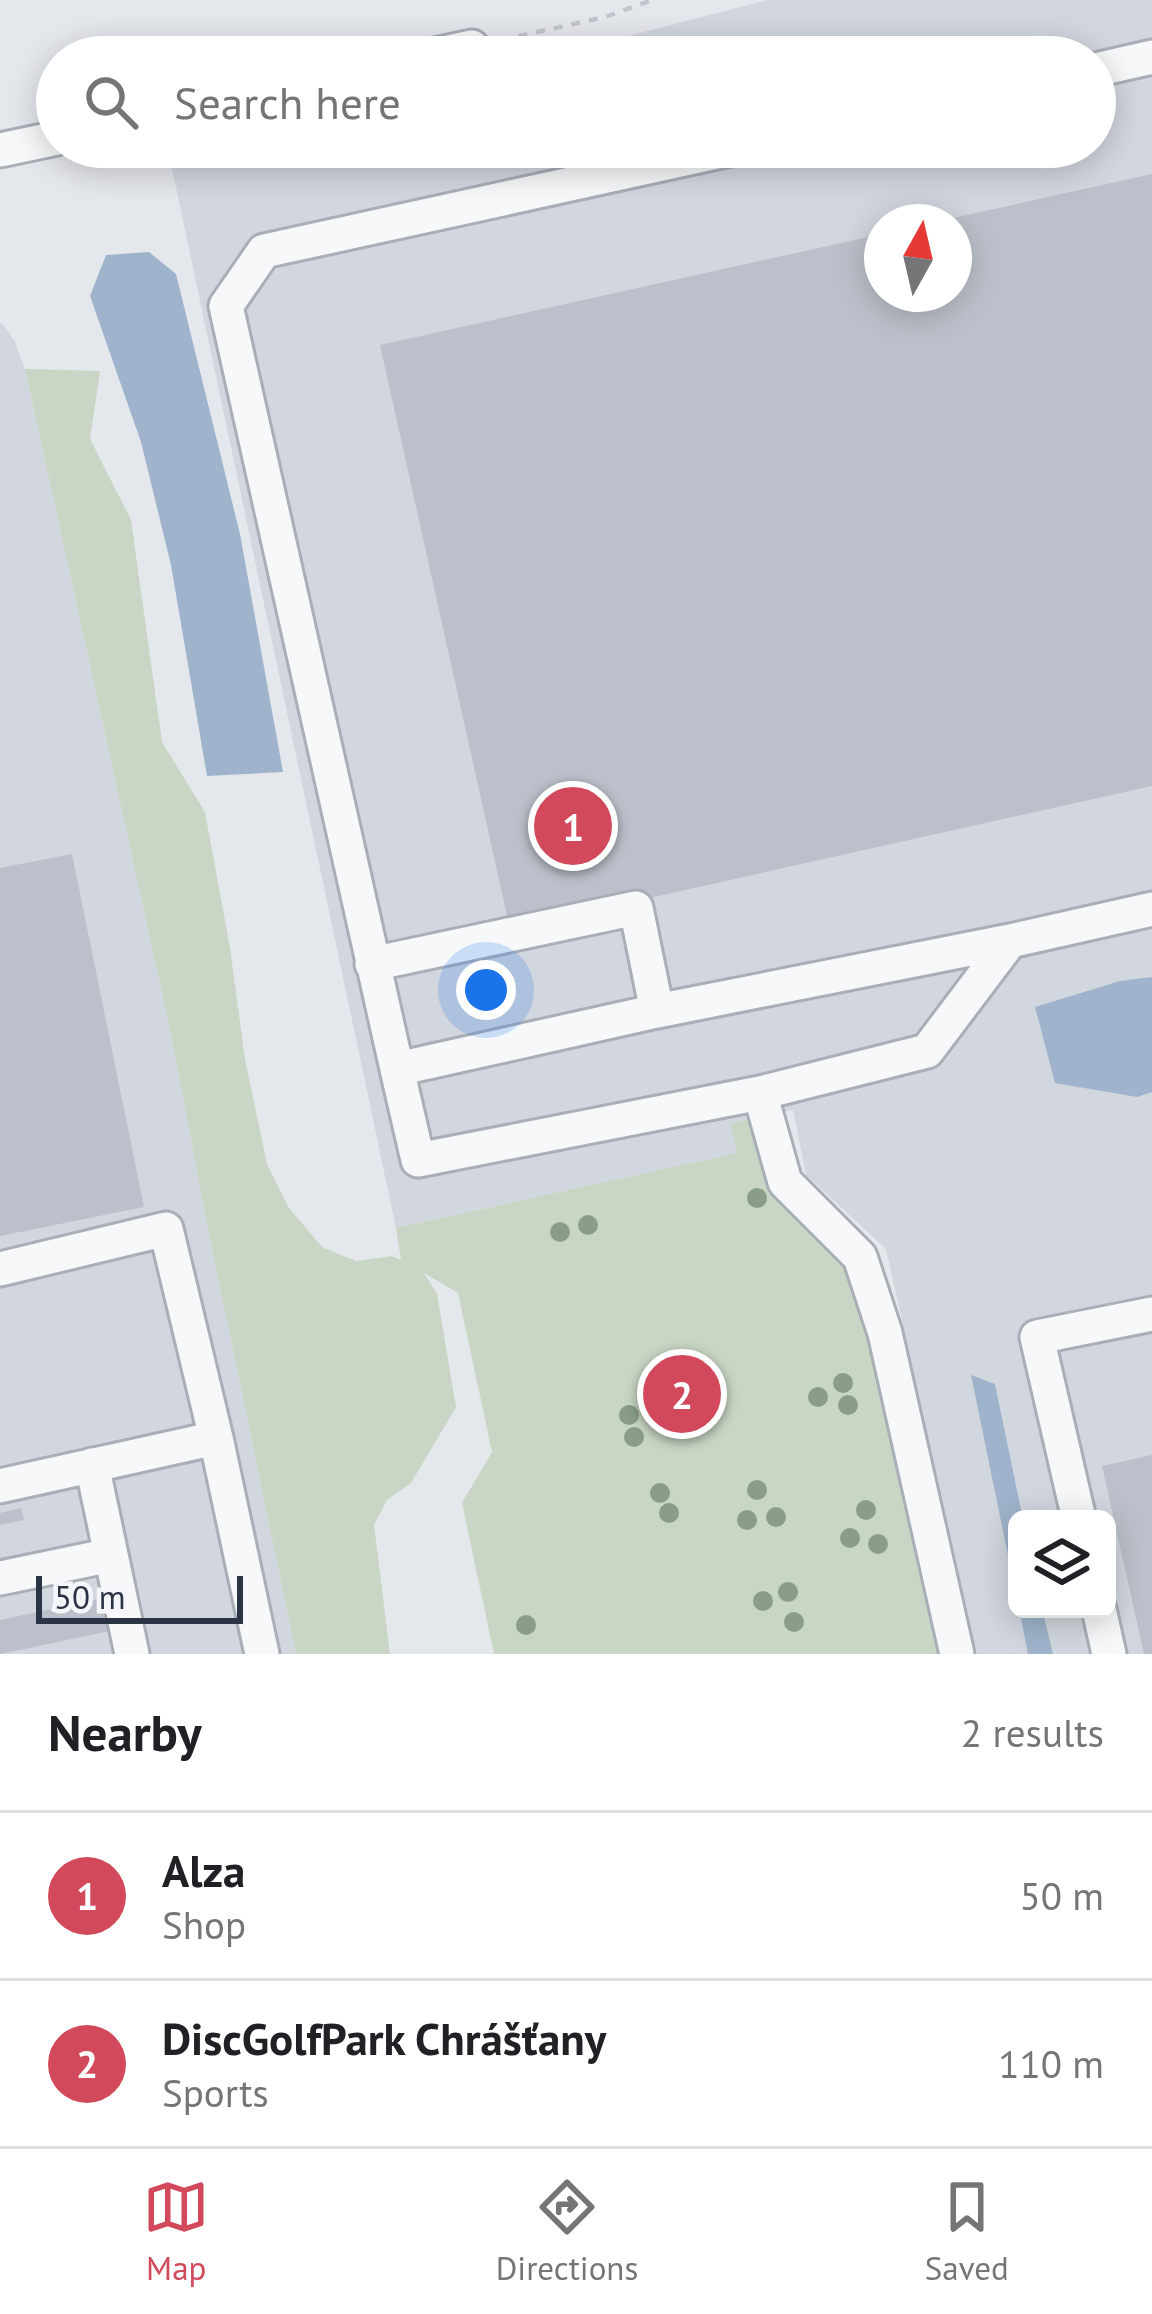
<!DOCTYPE html>
<html lang="en">
<head>
<meta charset="utf-8">
<style>
	body { margin:0; font-family:"PT Sans",sans-serif; background:#f6f6f6; color:#202124 }
	.controls { position:absolute; right:36px; bottom:36px; display:grid; overflow:hidden; border-radius:18px; box-shadow:0 6px 30px #0003 }
	.controls button { width:108px; height:108px; display:grid; place-items:center; padding:0; border:0; border-bottom:3px solid #e0e0e0; background:#fff; color:#202124; font:60px sans-serif }
	.compass { position:absolute; left:864px; top:204px; width:108px; height:108px; border-radius:50%; background:#fff; box-shadow:0 6px 30px #0003; rotate:8deg }
	.scale { position:absolute; left:36px; bottom:30px; width:207px; box-sizing:border-box; padding-left:12px; border:6px solid #2b3445; border-top:0; font-size:33px; line-height:42px; white-space:nowrap; color:#2b3445; -webkit-text-stroke:9px #f4f6f9; paint-order:stroke }
	.you { position:absolute; left:486px; top:990px; width:42px; height:42px; margin:-30px; border:9px solid #fff; border-radius:50%; background:#1a73e8; box-shadow:0 0 0 18px #1a73e833 }
	.badge { display:grid; place-items:center; width:78px; height:78px; border-radius:50%; background:#d1495b; color:#fff; font-size:39px; font-weight:700 }
	.pin { position:absolute; translate:-50% -50%; border:6px solid #fff; box-shadow:0 3px 12px #0006 }
	.list { margin:0; padding:0; list-style:none }
	h2 { display:flex; justify-content:space-between; align-items:center; height:156px; margin:0; padding:0 48px; font-size:51px }
	h2 small { font-size:39px; font-weight:400; color:#757577 }
	.list li { display:grid; grid-template-columns:78px 1fr auto; gap:36px; align-items:center; box-sizing:border-box; height:168px; padding:0 48px; border-top:3px solid #e0e0e0 }
	.list b { display:block; font-size:45px; white-space:nowrap }
	.list p { margin:0; font-size:39px; white-space:nowrap; color:#757577 }
	.list em { font-size:39px; font-style:normal; color:#757577 }
	.icon { flex:none; width:66px; height:66px; fill:none; stroke:currentColor; stroke-width:2; stroke-linecap:round; stroke-linejoin:round }
	.map { position:relative; flex:none; width:1152px; height:1654px; overflow:hidden }
	.search { position:absolute; background:#fff; box-shadow:0 6px 30px #0003; left:36px; right:36px; top:36px; height:132px; display:flex; align-items:center; gap:30px; box-sizing:border-box; padding:0 42px; border-radius:66px; color:#757577; font-size:45px }
	.sheet { height:492px; background:#fff }
	nav { display:flex; justify-content:space-around; align-items:center; box-sizing:border-box; height:168px; border-top:3px solid #e0e0e0; background:#fff; font-size:33px; color:#757577 }
	nav a { display:grid; justify-items:center; gap:6px }
	nav .on { color:#d1495b }
	.map>svg:first-child { display:block }
	.built { fill:#d2d6de; fill-rule:evenodd }
	.green { fill:#c9d6c5 }
	.water { fill:#9fb4cc }
	.building { fill:#bbc0ca }
	.lines { fill:none; stroke-linecap:round; stroke-linejoin:round }
	.minor-casing { stroke:#a9aeb7; stroke-width:39 }
	.path { stroke:#c2c5cb; stroke-width:4.5; stroke-dasharray:9 9; stroke-linecap:butt }
	.minor { stroke:#f7f8fa; stroke-width:33 }
	.tree { fill:#899d89 }
</style>
</head>
<body>
<div class="map">
<svg width="1152" height="1654" viewBox="0 0 1152 1654">
	<rect width="100%" height="100%" fill="#e4e7ec"/>
	<!-- built -->
	<path class="built" d="M768,0H1152V1654H977L886,1249L806,1175L793,1110L732,1123L738,1153L396,1228L169,154L195,147H1095V57H546ZM882,222H954V294H882ZM1017,1519H1107V1609H1017Z
		M0,323L3,324L15,342L25,369L170,1030L209,1234L296,1654H0Z"/>
	<!-- green -->
	<path class="green" d="M25,369L100,371L90,439L131,520L162,742L205,812L230,948L245,1059L267,1164L289,1208L322,1247L356,1261L392,1256L401,1260L396,1228L737,1153L731,1123L750,1119L762,1167L773,1191L789,1213L844,1263L851,1276L871,1336L941,1654H494L462,1503L492,1452L458,1293L424,1273L437,1294L456,1407L411,1483L387,1500L374,1525L390,1654H296L209,1234L170,1030Z"/>
	<!-- water -->
	<path class="water" d="M149,252L176,274L240,534L283,772L207,776L171,565L141,442L90,296L106,255Z
		M1152,977V1092L1137,1097L1055,1083L1035,1007L1120,981Z
		M971,1375L995,1384L1023,1519H1017V1599Z
		M1019,1609H1042L1053,1654H1028Z"/>
	<!-- building -->
	<path class="building" d="M1152,174V786L510,929L380,345L882,234V294H954V222L944,220Z
		M72,854L144,1207L0,1236V868Z
		M1152,1455V1654H1144L1102,1466Z
		M21,1508L24,1520L0,1525V1513Z
		M103,1598L110,1631L0,1654V1620Z"/>
	<g class="lines">
		<defs>
			<path id="minor" d="M425,57L472,47
				M1095,70L1152,57
				M740,147L264,251L226,306L397,1069L657,1011L1010,941L1152,909
				M0,150L57,138
				M372,964L636,908L657,1011
				M397,1069L418,1160L760,1093L927,1051L1010,941
				M760,1093L785,1182L860,1257L885,1333L957,1654
				M0,1269L166,1229L216,1438
				M92,1465L132,1654
				M0,1486L216,1438L262,1654
				M1079,1519L1037,1337L1152,1314
				M0,1578L111,1555
				M1099,1609L1109,1654"/>
		</defs>
		<!-- minor casing -->
		<use href="#minor" class="minor-casing"/>
		<!-- path -->
		<path class="path" d="M501,40L605,17L653,0"/>
		<!-- minor -->
		<use href="#minor" class="minor"/>
	</g>
	<!-- trees -->
	<g class="tree">
		<circle cx="757" cy="1198" r="10"/>
		<circle cx="588" cy="1225" r="10"/>
		<circle cx="560" cy="1232" r="10"/>
		<circle cx="843" cy="1383" r="10"/>
		<circle cx="818" cy="1397" r="10"/>
		<circle cx="848" cy="1405" r="10"/>
		<circle cx="629" cy="1415" r="10"/>
		<circle cx="634" cy="1437" r="10"/>
		<circle cx="757" cy="1490" r="10"/>
		<circle cx="660" cy="1493" r="10"/>
		<circle cx="866" cy="1510" r="10"/>
		<circle cx="669" cy="1513" r="10"/>
		<circle cx="776" cy="1517" r="10"/>
		<circle cx="747" cy="1520" r="10"/>
		<circle cx="850" cy="1538" r="10"/>
		<circle cx="878" cy="1544" r="10"/>
		<circle cx="788" cy="1592" r="10"/>
		<circle cx="763" cy="1601" r="10"/>
		<circle cx="794" cy="1622" r="10"/>
		<circle cx="526" cy="1625" r="10"/>
	</g>
</svg>
<div class="controls">
<button><svg class="icon" aria-label="layers" viewBox="0 0 24 24"><path d="M12 4l9 5-9 5-9-5zM3 14l9 5 9-5"/></svg></button>
</div>
<svg class="compass" viewBox="-18 -18 36 36"><path d="M0-13l5 13h-10z" fill="#e53935"/><path d="M0 13l5-13h-10z" fill="#757577"/></svg>
<div class="scale">50 m</div>
<div class="you"></div>
<div class="pin badge" style="left:573px;top:826px">1</div>
<div class="pin badge" style="left:682px;top:1394px">2</div>
<div class="search"><svg class="icon" aria-label="search" viewBox="0 0 24 24"><circle cx="10" cy="10" r="6"/><path d="M15 15l6 6"/></svg>Search here</div>
</div>
<section class="sheet">
<h2>Nearby<small>2 results</small></h2>
<ul class="list">
<li><span class="badge">1</span><div><b>Alza</b><p>Shop</p></div><em>50 m</em></li>
<li><span class="badge">2</span><div><b>DiscGolfPark Chrášťany</b><p>Sports</p></div><em>110 m</em></li>
</ul>
</section>
<nav>
<a class="on"><svg class="icon" aria-label="map" viewBox="0 0 24 24"><path d="M3 6l6-2 6 2 6-2v14l-6 2-6-2-6 2zM9 4v14M15 6v14"/></svg>Map</a>
<a><svg class="icon" aria-label="directions" viewBox="0 0 24 24"><path d="M12 3l9 9-9 9-9-9zM9 14v-3h6M13 9l2 2-2 2"/></svg>Directions</a>
<a><svg class="icon" aria-label="saved" viewBox="0 0 24 24"><path d="M7 4h10v16l-5-4-5 4z"/></svg>Saved</a>
</nav>
</body>
</html>
